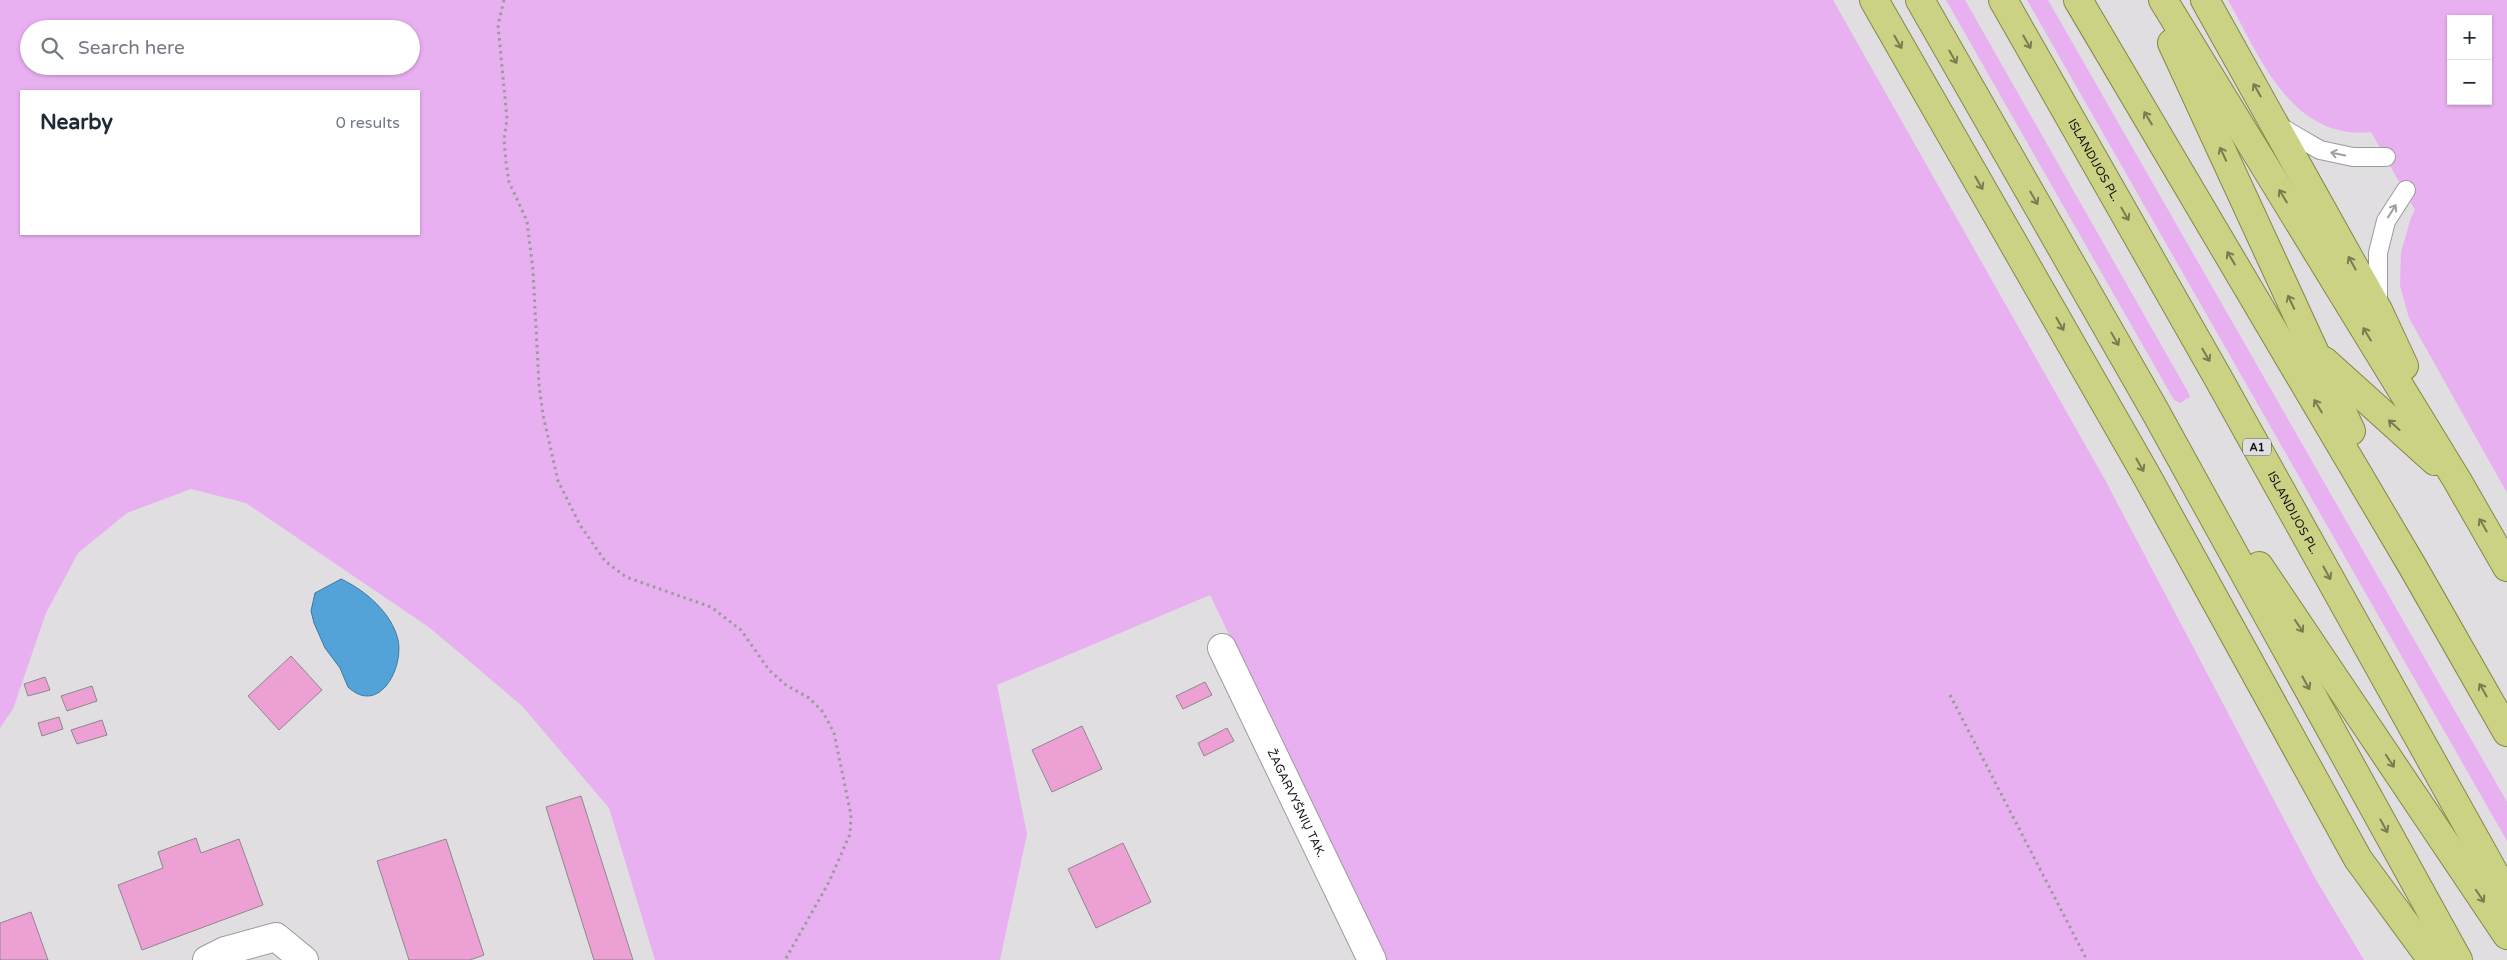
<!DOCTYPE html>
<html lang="en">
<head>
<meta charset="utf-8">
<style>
	body { margin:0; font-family:"Varela Round",sans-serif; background:#f2f2f3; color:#1f2937 }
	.controls { position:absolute; right:15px; top:15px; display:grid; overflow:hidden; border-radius:0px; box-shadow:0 1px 4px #0004 }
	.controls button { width:45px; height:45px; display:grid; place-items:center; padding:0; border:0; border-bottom:1px solid #e0e1e3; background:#fff; color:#1f2937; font:25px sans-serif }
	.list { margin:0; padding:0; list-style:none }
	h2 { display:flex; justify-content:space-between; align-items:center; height:65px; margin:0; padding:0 20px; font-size:21px }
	h2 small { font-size:16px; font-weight:400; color:#747a83 }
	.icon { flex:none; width:28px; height:28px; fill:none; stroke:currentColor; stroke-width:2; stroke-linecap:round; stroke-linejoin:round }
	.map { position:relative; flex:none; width:2507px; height:960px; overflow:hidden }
	.search { position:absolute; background:#fff; box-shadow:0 1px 4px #0004; left:20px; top:20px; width:400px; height:55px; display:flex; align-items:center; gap:12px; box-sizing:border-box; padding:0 18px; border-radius:28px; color:#747a83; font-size:19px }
	.panel { position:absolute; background:#fff; box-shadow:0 1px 4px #0004; left:20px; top:90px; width:400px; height:145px; border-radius:0px }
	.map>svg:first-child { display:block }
	.green { fill:#e9b0f1; fill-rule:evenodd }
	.water { fill:#53a3d9; stroke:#40789e }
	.building { fill:#eda0d4; stroke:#8c898b }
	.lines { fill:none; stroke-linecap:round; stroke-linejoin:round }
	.service-casing { stroke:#9d9a9d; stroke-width:20 }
	.minor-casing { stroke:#9d9a9d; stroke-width:30 }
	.trunk-casing { stroke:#838848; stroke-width:30 }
	.path { stroke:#9b9a9c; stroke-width:3; stroke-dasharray:2.5 4; stroke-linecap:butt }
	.service { stroke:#fff; stroke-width:18 }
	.minor { stroke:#fff; stroke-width:28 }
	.trunk { stroke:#ccd284; stroke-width:28 }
	.oneway { stroke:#797c51 }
	.oneway2 { stroke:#a1a0a1 }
	.labels { text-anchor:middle; stroke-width:4.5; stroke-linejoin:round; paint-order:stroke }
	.shield { fill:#e0dee1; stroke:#504f51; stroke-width:1 }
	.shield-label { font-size:11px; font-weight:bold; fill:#131213 }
	.street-label { font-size:12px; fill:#131213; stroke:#e0dee1 }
</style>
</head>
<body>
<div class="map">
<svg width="2507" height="960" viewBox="0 0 2507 960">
	<rect width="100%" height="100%" fill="#e0dee1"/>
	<!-- green -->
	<path class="green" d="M0,0H1833L2104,478L2315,878L2364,960H1386L1210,595L997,685L1027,834L1000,960H655L609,808L522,706L430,628L246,503L191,489L127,513L78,553L46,613L13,709L0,728ZM29,29H411V66H29ZM21,91H419V234H21Z
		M1946,0H1965L2188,392L2190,397L2180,403L2174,400Z
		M2027,0H2048L2507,802V841Z
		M2228,0H2507V493L2409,318L2400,286L2401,252L2411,218L2415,210L2371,132C2291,140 2260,57 2228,0ZM2451,19H2488V101H2451Z"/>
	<!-- water -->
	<path class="water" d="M341,579C365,590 392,613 398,640C404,668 379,716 348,687L340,668L325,648L314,623L311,611L315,593Z"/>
	<!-- building -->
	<path class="building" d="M291,656L322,690L279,730L248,696Z
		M45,677L50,690L28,696L24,684Z
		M1205,682L1212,695L1183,709L1176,696Z
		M92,686L97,701L67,711L61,696Z
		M59,717L63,729L42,736L38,723Z
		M102,720L107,735L77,744L71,730Z
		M1082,726L1102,769L1052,792L1032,750Z
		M1227,728L1234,741L1204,756L1198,743Z
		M581,796L633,960H594L546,807Z
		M196,838L201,853L239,839L263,905L142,950L118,885L163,868L158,852Z
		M446,839L484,955L470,960H409L377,861Z
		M1123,843L1151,902L1096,928L1068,869Z
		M31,912L48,960H0V923Z"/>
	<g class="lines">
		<defs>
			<path id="service" d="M2277,125L2320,150L2353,157H2386
				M2378,304V253L2386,221L2406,190"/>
			<g id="minor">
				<path id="s1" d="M1222,648L1372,960"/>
				<path d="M207,960L225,951L276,937L304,960"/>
			</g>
			<g id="trunk">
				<path d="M1874,0L2145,473L2358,859L2432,960"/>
				<path d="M1920,0L2155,411L2458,960"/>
				<path id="s2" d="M2003,0L2217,376L2507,896"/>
				<path d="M2078,0L2414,569L2507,732"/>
				<path d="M2163,0L2457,480L2507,567"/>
				<path d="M2205,0L2378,310L2404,366"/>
				<path d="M2172,43L2351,431"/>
				<path d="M2324,361L2435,461"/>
				<path d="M2259,566L2507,935"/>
			</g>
		</defs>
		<!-- service casing -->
		<use href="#service" class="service-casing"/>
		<!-- minor casing -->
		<use href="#minor" class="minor-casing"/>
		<!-- trunk casing -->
		<use href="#trunk" class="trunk-casing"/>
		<!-- path -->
		<path class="path" d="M504,0L498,25L507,119L504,139L506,162L509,182L527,221L533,270L539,385L543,415L558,481L580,525L605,561L626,577L711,607L741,630L769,670L786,685L809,698L823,712L834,733L851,815L850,834L829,882L785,960
			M1950,695L2087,960"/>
		<!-- service -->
		<use href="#service" class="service"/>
		<!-- minor -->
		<use href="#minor" class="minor"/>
		<!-- trunk -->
		<use href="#trunk" class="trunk"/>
	</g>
	<!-- one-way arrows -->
	<defs><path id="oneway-shaft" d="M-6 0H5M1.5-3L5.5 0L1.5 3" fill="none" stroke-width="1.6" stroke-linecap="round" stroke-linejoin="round" transform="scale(1.25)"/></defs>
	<g class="oneway">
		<use href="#oneway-shaft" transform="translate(1898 42) rotate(60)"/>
		<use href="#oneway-shaft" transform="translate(2027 42) rotate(60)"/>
		<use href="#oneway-shaft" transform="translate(1953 57) rotate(60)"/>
		<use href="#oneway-shaft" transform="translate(2257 90) rotate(-120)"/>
		<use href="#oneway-shaft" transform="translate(2148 118) rotate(-121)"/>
		<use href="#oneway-shaft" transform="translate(2223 154) rotate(-115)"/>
		<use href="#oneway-shaft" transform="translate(1979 183) rotate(60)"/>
		<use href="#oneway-shaft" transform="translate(2283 196) rotate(-121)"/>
		<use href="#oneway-shaft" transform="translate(2034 198) rotate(60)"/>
		<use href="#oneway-shaft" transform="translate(2125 214) rotate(60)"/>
		<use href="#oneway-shaft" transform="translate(2231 258) rotate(-121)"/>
		<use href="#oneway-shaft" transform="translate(2352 263) rotate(-119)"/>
		<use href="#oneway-shaft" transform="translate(2291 302) rotate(-115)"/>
		<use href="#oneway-shaft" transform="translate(2060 324) rotate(60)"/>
		<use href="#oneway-shaft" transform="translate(2367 334) rotate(-121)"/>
		<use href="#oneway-shaft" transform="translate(2115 339) rotate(60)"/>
		<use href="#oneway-shaft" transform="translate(2206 355) rotate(60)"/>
		<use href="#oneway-shaft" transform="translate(2318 406) rotate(-121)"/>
		<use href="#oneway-shaft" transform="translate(2394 425) rotate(-138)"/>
		<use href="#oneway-shaft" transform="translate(2140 465) rotate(60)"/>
		<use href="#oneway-shaft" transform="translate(2483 525) rotate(-120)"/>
		<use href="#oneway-shaft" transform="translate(2327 573) rotate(61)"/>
		<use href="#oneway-shaft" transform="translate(2299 626) rotate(56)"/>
		<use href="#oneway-shaft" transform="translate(2306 683) rotate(61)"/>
		<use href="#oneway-shaft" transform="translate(2483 690) rotate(-120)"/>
		<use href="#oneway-shaft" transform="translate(2390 761) rotate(56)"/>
		<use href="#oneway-shaft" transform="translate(2384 826) rotate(61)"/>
		<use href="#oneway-shaft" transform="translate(2480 896) rotate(56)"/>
	</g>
	<g class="oneway2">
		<use href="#oneway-shaft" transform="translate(2338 154) rotate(-169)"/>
		<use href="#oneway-shaft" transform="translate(2392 211) rotate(-58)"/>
	</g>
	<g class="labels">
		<!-- shield labels -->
		<rect class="shield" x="2243" y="438.5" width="28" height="17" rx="4"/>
		<g class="shield-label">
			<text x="2257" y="451">A1</text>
		</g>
		<!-- street labels -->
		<g class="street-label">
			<text dy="4" stroke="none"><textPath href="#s2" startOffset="184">ISLANDIJOS PL.</textPath></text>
			<text dy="4" stroke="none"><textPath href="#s2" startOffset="589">ISLANDIJOS PL.</textPath></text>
			<text dy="4" stroke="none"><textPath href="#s1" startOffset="172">ŽAGARVYŠNIŲ TAK.</textPath></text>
		</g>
	</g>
</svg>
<div class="controls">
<button>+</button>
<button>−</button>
</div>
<div class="search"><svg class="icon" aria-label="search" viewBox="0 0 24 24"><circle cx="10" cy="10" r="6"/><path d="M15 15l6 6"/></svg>Search here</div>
<section class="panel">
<h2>Nearby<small>0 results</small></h2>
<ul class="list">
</ul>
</section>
</div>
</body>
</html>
